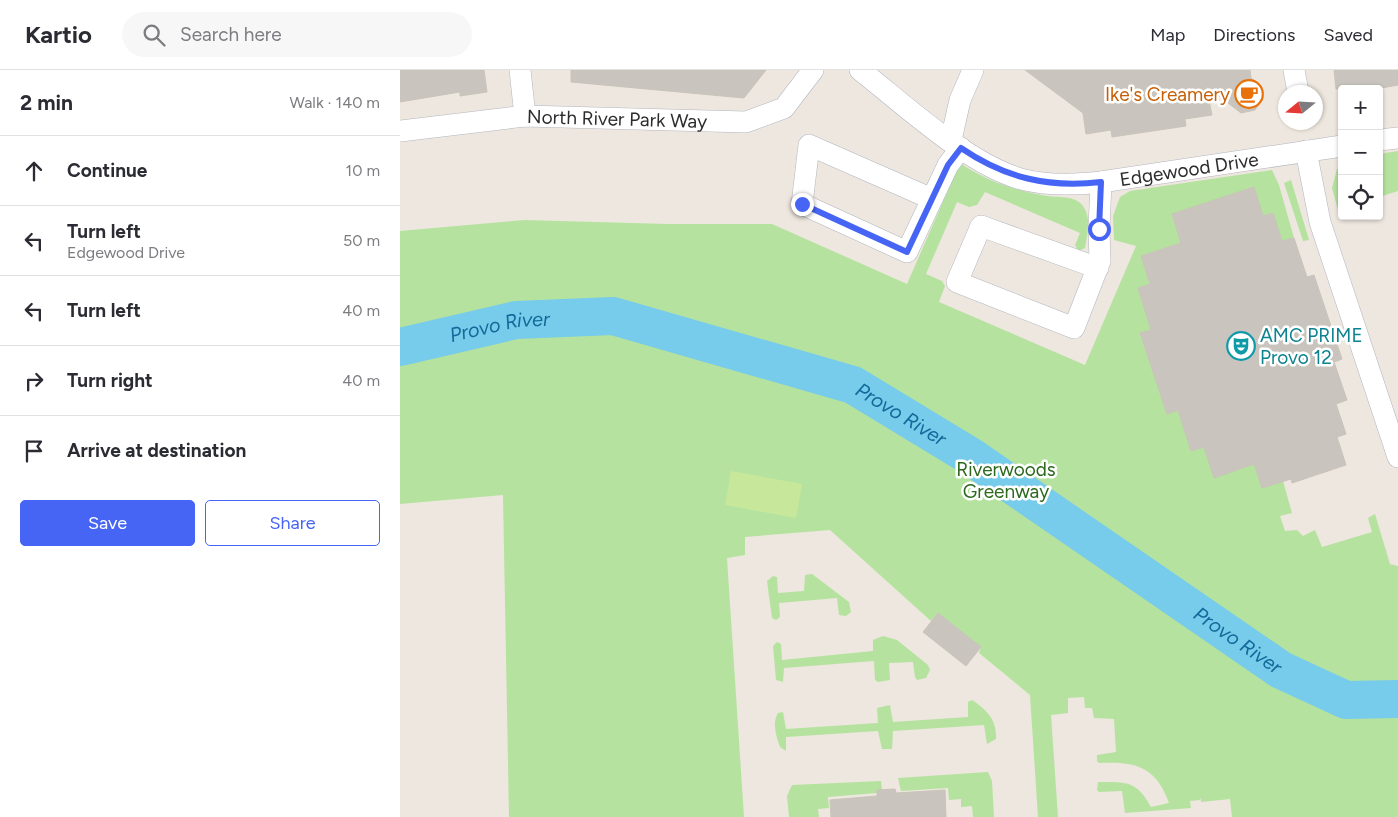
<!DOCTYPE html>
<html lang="en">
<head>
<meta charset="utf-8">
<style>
	body { margin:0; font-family:Figtree,sans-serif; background:#f7f7f7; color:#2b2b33 }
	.controls { position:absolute; right:15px; top:15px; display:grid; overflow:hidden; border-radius:5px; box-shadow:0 1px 4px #0004 }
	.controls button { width:45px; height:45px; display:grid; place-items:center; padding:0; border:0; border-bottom:1px solid #e1e1e2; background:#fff; color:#2b2b33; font:25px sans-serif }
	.compass { position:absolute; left:878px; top:15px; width:45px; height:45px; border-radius:50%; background:#fff; box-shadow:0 1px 4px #0004; rotate:252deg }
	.stop { position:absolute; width:15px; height:15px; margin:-11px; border:4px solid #4665f4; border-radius:50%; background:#fff }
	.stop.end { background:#4665f4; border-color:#fff; box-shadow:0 1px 5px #0008 }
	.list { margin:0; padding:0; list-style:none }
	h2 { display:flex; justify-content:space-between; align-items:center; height:65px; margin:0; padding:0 20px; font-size:21px }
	h2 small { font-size:16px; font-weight:400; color:#7c7c81 }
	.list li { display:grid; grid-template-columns:32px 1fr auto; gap:15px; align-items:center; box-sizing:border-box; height:70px; padding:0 20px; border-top:1px solid #e1e1e2 }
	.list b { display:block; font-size:19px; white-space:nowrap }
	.list p { margin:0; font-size:16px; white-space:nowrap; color:#7c7c81 }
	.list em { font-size:16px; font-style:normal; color:#7c7c81 }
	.actions { display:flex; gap:10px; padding:15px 20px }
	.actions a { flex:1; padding:11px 0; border:1px solid #4665f4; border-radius:5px; text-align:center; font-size:18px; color:#4665f4 }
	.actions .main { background:#4665f4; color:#fff }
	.icon { flex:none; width:28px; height:28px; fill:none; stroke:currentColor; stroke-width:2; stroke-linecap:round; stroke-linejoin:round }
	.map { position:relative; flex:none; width:998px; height:747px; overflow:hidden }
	header { display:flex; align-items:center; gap:30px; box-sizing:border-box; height:70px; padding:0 25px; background:#fff; border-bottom:1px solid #e1e1e2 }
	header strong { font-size:24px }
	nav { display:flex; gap:28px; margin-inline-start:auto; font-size:18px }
	.search { width:350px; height:45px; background:#f7f7f7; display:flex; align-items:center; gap:12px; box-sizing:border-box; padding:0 18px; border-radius:28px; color:#7c7c81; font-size:19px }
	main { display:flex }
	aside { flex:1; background:#fff }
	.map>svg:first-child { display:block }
	.green { fill:#b5e29e }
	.pitch { fill:#c7e89a }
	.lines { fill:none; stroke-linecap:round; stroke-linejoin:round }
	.river { stroke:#77cbeb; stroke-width:38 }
	.building { fill:#c9c5be; stroke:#c9c3b9 }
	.minor-casing { stroke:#b3b5bf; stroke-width:22 }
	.minor { stroke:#fff; stroke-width:21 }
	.route { stroke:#4665f4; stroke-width:6 }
	.labels { text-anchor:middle; stroke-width:5; stroke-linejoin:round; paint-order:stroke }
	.food-label { font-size:19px; fill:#c56008; stroke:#fff; text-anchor:end }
	.street-label { font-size:19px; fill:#2c2c2c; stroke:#fff }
	.culture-label { font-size:19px; fill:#0d838f; stroke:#fff; text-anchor:start }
	.park-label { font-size:19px; fill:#2c681d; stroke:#fff }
	.water-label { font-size:20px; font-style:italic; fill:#126a9a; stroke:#fff }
</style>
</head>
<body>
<header>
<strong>Kartio</strong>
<div class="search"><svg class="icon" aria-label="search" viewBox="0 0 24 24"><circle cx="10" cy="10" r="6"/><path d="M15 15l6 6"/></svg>Search here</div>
<nav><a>Map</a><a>Directions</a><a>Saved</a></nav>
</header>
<main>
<aside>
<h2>2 min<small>Walk · 140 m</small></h2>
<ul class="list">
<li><svg class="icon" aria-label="ahead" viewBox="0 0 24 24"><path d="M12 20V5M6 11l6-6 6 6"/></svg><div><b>Continue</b></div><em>10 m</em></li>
<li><svg class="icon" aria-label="left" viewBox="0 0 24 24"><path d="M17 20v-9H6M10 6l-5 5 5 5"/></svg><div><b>Turn left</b><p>Edgewood Drive</p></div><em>50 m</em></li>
<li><svg class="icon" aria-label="left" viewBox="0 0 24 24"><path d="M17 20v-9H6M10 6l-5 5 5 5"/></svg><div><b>Turn left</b></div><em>40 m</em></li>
<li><svg class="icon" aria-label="right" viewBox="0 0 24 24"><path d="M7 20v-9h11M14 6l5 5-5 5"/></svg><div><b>Turn right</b></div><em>40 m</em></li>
<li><svg class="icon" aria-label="arrive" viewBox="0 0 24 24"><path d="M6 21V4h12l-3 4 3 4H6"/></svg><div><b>Arrive at destination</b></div></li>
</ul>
<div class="actions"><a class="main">Save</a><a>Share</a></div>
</aside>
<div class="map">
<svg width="998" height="747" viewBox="0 0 998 747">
	<rect width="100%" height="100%" fill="#ede7df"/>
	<!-- green -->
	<path class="green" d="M998,81V121L979,127V84Z
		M560,93C586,111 616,121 647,126C659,128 675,125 683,136C692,149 687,164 685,178L678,181L675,175L680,163L585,122L577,135L569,137L557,132L526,204L542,211L545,216L539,232L685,295L736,176L714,170L713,146L720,127L730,121L872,100L879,115L894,168L882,171L873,143L863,146L854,117L772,145L781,173L741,186L750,214L738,218L751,260L740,264L767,343L778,340L791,381L804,377L814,407L854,394L862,418L883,411L892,443L880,446L885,461L897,460L903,466L915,460L922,477L972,462L968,448L975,444L990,494L998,496V747H832L830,729L801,732V728L800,730L790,731L791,738L725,743L722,721L699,722L697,720L698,712C727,712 737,711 751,737L769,733C756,696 735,691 699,693L697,691V685L716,682L714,649L694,648L692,638H685L684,627L668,628V643L651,645L658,747H638L630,625L579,583L581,577L538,543L531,551L430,460L345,467V485L327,488L344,747H109L103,425L0,434V161L124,150L268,154H372L507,214Z
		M942,96V139L938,140L932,118L937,99Z
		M891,110L909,170L903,171L884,113Z
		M412,504L449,532L451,542L446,546L439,545L437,528L379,533L380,547L376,550L372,548L367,511L373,506L377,507L378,523L404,521L405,505Z
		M483,566L497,570L528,595L530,600L526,608L517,610L515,607L513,592L489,593L490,610L478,612L475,610L474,591L384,598L383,612L376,610L373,576L377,572L381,574L382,590L473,581V570Z
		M572,630C587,640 597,650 596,669L587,674L584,655L493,661L492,679H482L478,661L386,667V681L380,677C376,666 372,653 378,643L383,642L386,659L478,653L477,638L490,635L493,652L568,647V632Z
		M588,702L592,711L594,747H573L572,736L561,737V729L549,730L548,718L501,721L498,708Z
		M481,711L482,720H477V723L428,727L429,738L418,739L419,747H389L387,726L392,715Z"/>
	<!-- pitch -->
	<path class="pitch" d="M331,401L402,414L396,448L325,435Z"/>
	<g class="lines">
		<!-- river -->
		<path class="river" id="s1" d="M0,277L116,250L213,246L453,315L570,386L881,600L946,630L998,629"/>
	</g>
	<!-- building -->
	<path class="building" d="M0,0H84L87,22L60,26V22L0,32Z
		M171,0H366L344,28L171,12Z
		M625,0H850L851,8L861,16L863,29L855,40L841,43L806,16L812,45L785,49L786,56L712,67L711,60L686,64L683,43Z
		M934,0H998V15L976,19H936Z
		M854,117L863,146L873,143L882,171L894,168L907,207L914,205L942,289L934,292L947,330L936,334L946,364L937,367L946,395L892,413L891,409L862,418L854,394L814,408L804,377L791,381L778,340L767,344L740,263L751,260L738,218L750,214L741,186L781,173L772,144Z
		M538,543L581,577L566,596L523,562Z
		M495,719L496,723L545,720L546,747H431L430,730L477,726V720Z"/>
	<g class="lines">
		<defs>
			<g id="minor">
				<path d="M120,0L125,46"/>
				<path id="s2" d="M460,0C505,35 566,93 621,109C647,116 674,115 701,112L942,76"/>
				<path d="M894,0L898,22"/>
				<path id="s3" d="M0,61L125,46L346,52L384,38L413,0"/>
				<path d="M551,70L560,30L573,0"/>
				<path d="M979,70L998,68"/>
				<path d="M906,81L920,152L998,387"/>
				<path d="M532,129L409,75L402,134L507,182L548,95L561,78"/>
				<path d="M698,198L581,156L557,212L674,258L700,191L699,159L701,112"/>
			</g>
		</defs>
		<!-- minor casing -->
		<use href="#minor" class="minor-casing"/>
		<!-- minor -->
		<use href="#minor" class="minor"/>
	</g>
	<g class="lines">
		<!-- route -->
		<path class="route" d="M402,134L507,182L548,95L561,78C605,108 648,118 701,112L699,159"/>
	</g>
	<!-- icons -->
	<defs>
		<symbol id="cafe-ring" viewBox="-11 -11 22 22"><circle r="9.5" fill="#fff" stroke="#e8710a" stroke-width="1.5"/><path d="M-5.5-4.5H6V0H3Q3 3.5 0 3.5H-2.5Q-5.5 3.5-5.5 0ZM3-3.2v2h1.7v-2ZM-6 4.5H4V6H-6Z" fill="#e8710a"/></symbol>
		<symbol id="theatre-ring" viewBox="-11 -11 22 22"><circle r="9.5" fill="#fff" stroke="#0f9aa8" stroke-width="1.5"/><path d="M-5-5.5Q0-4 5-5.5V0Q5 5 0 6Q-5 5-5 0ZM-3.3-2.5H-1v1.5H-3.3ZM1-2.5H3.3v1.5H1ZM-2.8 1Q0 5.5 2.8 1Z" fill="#0f9aa8"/></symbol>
	</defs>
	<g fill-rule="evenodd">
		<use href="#cafe-ring" x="833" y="8" width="32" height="32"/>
		<use href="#theatre-ring" x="825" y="260" width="32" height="32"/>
	</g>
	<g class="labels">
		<!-- food labels -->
		<g class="food-label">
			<text x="830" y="31">Ike's Creamery</text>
		</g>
		<!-- street labels -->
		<g class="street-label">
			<text dy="7" stroke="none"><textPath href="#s3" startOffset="218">North River Park Way</textPath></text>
			<text dy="7" stroke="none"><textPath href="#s2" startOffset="365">Edgewood Drive</textPath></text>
		</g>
		<!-- culture labels -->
		<g class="culture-label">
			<text x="860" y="272">AMC PRIME<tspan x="860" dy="22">Provo 12</tspan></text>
		</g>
		<!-- park labels -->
		<g class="park-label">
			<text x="606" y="406">Riverwoods<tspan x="606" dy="22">Greenway</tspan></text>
		</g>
		<!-- water labels -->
		<g class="water-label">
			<text dy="7" stroke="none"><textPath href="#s1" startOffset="102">Provo River</textPath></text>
			<text dy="7" stroke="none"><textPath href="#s1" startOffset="522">Provo River</textPath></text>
			<text dy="7" stroke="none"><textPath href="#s1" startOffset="928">Provo River</textPath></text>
		</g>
	</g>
</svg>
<div class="controls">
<button>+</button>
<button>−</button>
<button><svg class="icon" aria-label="locate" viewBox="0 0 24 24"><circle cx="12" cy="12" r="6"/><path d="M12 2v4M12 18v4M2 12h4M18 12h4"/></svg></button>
</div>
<svg class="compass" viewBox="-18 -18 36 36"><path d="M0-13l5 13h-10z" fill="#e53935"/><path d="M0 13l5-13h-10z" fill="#7c7c81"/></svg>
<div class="stop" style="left:699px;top:159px"></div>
<div class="stop end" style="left:402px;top:134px"></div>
</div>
</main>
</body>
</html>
